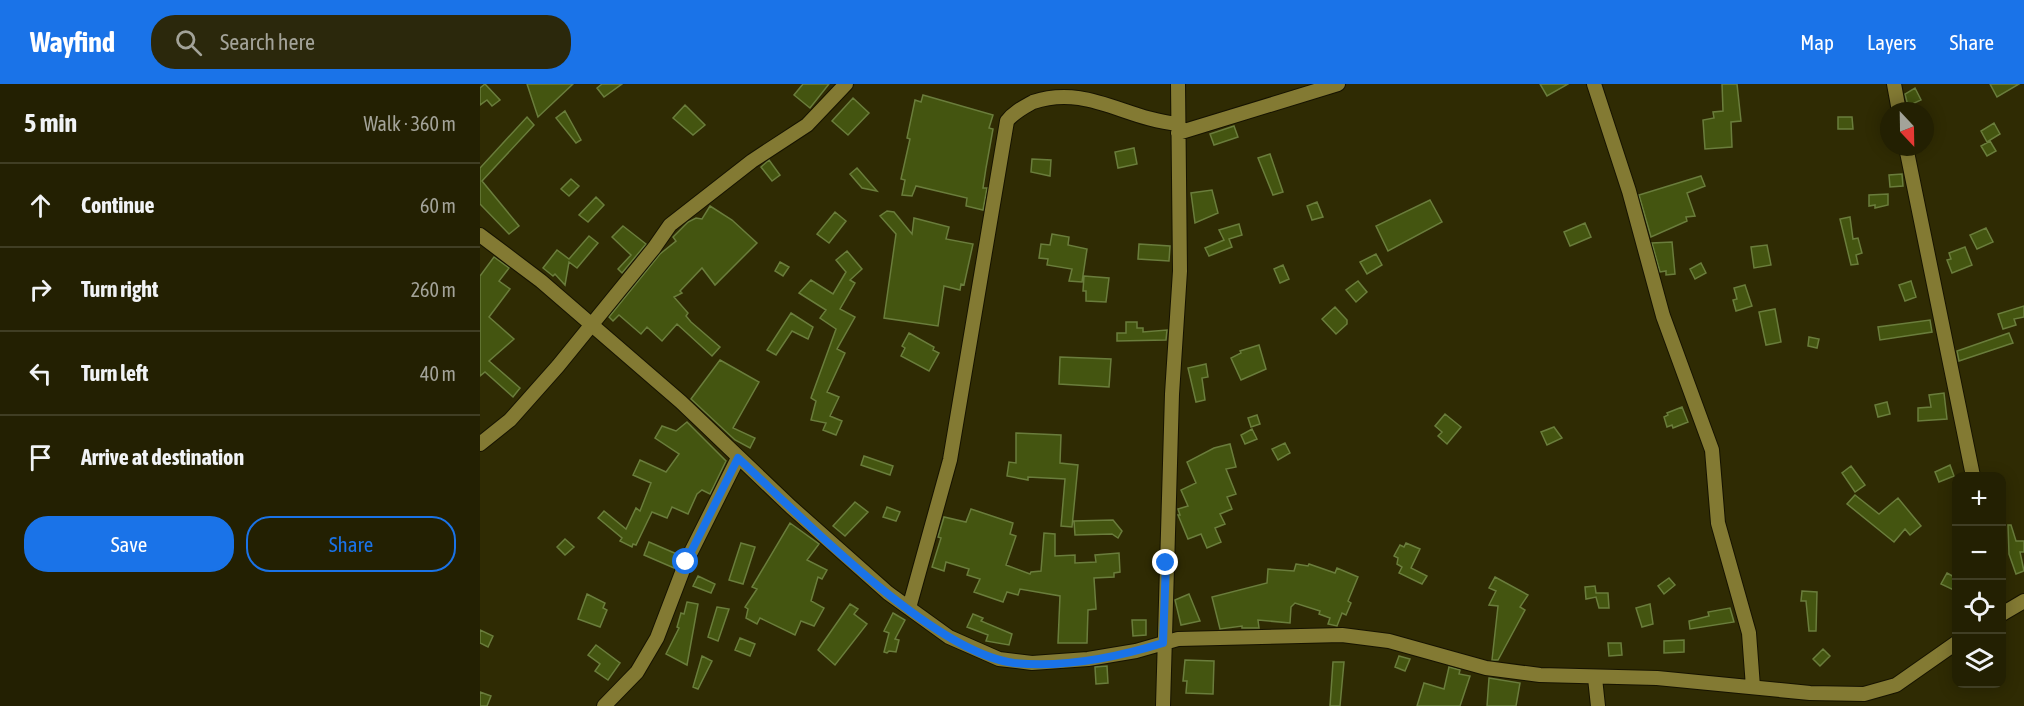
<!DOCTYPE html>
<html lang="en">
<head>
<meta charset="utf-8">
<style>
	body { margin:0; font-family:"Asap Condensed",sans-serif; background:#2b280c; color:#f1f3f6 }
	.controls { position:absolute; right:18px; bottom:18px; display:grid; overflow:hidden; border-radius:12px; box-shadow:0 3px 15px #0003 }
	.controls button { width:54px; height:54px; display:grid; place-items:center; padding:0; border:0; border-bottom:2px solid #403e24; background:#232002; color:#f1f3f6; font:30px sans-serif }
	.compass { position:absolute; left:1400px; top:18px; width:54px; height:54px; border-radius:50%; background:#232002; box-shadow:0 3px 15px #0003; rotate:158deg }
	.stop { position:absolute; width:18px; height:18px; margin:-14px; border:4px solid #1a73e8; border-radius:50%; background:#fff }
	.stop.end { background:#1a73e8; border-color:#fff; box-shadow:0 2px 6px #0008 }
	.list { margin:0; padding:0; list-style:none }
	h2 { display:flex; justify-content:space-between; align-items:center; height:78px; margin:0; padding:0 24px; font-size:26px }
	h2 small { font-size:20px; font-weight:400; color:#a3a399 }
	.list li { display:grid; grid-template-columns:39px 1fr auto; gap:18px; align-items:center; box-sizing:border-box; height:84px; padding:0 24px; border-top:2px solid #403e24 }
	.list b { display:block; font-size:22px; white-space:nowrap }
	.list em { font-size:20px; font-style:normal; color:#a3a399 }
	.actions { display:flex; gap:12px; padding:18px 24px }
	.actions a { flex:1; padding:14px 0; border:2px solid #1a73e8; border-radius:24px; text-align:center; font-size:21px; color:#1a73e8 }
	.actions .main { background:#1a73e8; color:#fff }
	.icon { flex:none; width:33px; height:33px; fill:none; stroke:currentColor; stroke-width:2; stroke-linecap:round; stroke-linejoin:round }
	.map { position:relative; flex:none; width:1544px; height:622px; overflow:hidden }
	header { display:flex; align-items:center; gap:36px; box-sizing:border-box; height:84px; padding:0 30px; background:#1a73e8; color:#fff }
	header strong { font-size:28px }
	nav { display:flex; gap:33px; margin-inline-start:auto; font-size:21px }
	.search { width:420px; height:54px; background:#2b280c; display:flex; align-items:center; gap:15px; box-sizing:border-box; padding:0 21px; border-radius:24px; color:#a3a399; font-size:22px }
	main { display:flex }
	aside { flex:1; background:#232002 }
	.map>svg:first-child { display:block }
	.building { fill:#445510; stroke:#6a7d3c; stroke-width:1.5 }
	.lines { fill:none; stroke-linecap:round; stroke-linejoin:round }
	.minor-casing { stroke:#161301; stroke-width:16 }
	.minor { stroke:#837a33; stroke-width:14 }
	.route { stroke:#1a73e8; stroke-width:8 }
</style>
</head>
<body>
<header>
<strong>Wayfind</strong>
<div class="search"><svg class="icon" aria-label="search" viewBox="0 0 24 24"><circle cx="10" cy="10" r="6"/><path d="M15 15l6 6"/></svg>Search here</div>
<nav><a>Map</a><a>Layers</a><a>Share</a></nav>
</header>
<main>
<aside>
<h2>5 min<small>Walk · 360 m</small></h2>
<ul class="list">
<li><svg class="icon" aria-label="ahead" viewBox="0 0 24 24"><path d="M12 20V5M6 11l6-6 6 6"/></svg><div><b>Continue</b></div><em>60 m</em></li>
<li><svg class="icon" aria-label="right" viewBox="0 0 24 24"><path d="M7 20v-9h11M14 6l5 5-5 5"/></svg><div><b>Turn right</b></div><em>260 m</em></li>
<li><svg class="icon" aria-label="left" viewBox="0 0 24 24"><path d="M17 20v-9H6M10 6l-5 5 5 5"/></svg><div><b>Turn left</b></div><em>40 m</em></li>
<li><svg class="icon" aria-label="arrive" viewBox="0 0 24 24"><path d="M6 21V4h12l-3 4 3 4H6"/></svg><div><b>Arrive at destination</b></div></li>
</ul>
<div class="actions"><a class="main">Save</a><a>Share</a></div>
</aside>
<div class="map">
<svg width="1544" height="622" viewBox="0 0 1544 622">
	<rect width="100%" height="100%" fill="#2f2b03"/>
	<!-- building -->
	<path class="building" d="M5,0L20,16L12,22L7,16L0,21V4Z
		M47,0H93L58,33Z
		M122,0H142L124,13L117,4Z
		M323,0H349L330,24L314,11Z
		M1060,0H1088L1067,12Z
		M1242,0H1257L1261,37L1251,38L1252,63L1225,65L1223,36L1234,34L1233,28L1243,27Z
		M1510,0H1539L1517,13Z
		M1435,4L1441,16L1428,22L1425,10Z
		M443,11L513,31L509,44L513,45L506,84L503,104H507L503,126L486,122L487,114L436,102L432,112L422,111L425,96L421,95L430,55L427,54L435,16L441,18Z
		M373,14L389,29L368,51L352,37Z
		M205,21L225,41L213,51L193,34Z
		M85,27L101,56L96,59L76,34Z
		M47,33L54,41L2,97L39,142L29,150L0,120V84Z
		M1358,33H1372L1373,45H1358Z
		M1514,39L1520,50L1507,58L1501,47Z
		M754,42L758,53L734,61L730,50Z
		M1510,57L1516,67L1507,72L1501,62Z
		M654,64L657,80L638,84L635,68Z
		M790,70L803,108L793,111L778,74Z
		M552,75L571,76L570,92L551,88Z
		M289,76L300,91L292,97L281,83Z
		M377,84L397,107L382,104L370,90Z
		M1422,90L1423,102L1410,103L1409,91Z
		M1221,92L1225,102L1207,109L1215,132L1206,133L1207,137L1171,153L1159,111Z
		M91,95L99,102L89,112L81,105Z
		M732,106L738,129L715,139L711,109Z
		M1408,110V121L1395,124V121L1389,122V111Z
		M116,113L124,121L108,138L99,131Z
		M950,116L962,138L908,167L896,142Z
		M837,118L843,133L832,136L827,122Z
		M230,122L252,136L277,159L235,201L222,184L200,207L202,209L194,213L208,229L206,232L211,238L240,263L232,272L197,240L182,257L167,243L161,250L139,231L133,237L129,233L180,170L196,157L193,153L208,138L216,134L222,135Z
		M407,127L414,128L432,150L434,134L469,143L466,155L493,160L484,201L481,200L480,206L464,202L458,242L404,234L416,150L400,132Z
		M355,128L366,137L349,159L337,150Z
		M1370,133L1373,155L1378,154L1382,169L1376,171L1378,180L1371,181L1360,135Z
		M1105,139L1111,153L1090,162L1084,148Z
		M759,140L762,151L749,155L752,163L729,172L725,164L744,156L739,146Z
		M143,142L166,160L142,189L138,185L151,171L132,153Z
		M1506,144L1513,158L1497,165L1490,151Z
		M572,150L589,153L588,161L607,165L602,198L589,197L592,185L567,181L568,175L559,174L561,160L570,161Z
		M109,152L118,159L97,184L89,178L85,201L75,190L73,192L63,184L77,166L89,175Z
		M1192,158L1195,190L1186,191V187L1180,188L1172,159Z
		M659,160L690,162L689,177L658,175Z
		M1287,161L1291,181L1274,184L1271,163Z
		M1485,163L1492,181L1472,189L1467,176L1471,175L1469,169Z
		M367,167L382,185L370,196L375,199L360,225L375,233L357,265L365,269L347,308L359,313L350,332L362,337L356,351L343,346L346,339L331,336L336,317L331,314L356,245L340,234L346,226L319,209L331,196L353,210L366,188L356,176Z
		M896,170L902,181L887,190L880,178Z
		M14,173L29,184L19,197L30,205L9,233L34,255L9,277L40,304L33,313L5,288L0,292V192Z
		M300,178L309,183L303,192L295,187Z
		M1221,179L1226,189L1215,195L1210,185Z
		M803,181L809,195L800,199L794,185Z
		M604,192L629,194L626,218L606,217V207H603Z
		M878,197L887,208L876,218L866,206Z
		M1431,197L1436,213L1425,217L1419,201Z
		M1265,201L1272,222L1256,227L1253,216L1257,215L1254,204Z
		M1544,222V233L1534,235L1536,241L1523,245L1518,230Z
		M855,223L867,236V240L856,250L842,235Z
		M1295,225L1301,258L1286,261L1279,228Z
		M311,229L333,243L328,255L312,247L296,271L287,266Z
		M1450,236L1452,248L1400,256L1398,243Z
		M646,238H657V244H663V248L687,246L686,256L637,257V249H646Z
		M429,249L454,263L453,266L459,269L449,287L421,272L425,264L422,262Z
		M1529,249L1533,259L1479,277L1477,267Z
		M1329,253L1339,255L1337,264L1328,262Z
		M779,261L786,285L761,296L751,274L761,269L760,267Z
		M580,273L631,275L629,303L579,300Z
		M240,276L279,298L253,344L275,354L270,364L255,356L211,315Z
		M726,280L728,293L722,294L725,316L716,318L708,284Z
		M1464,309L1467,335L1438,337V324L1451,323L1449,311Z
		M1407,318L1410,330L1398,333L1395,321Z
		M1202,323L1208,338L1193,344L1192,341L1187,343L1184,333L1188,331L1187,329Z
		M965,330L981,343L967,360L958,352L962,348L955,342Z
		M777,331L780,340L771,343L768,334Z
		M207,338L246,377L230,410L222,406L217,410L208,430L192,423L187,434L172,428L156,461L153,460L152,463L140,457L142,454L118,434L124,427L146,445L156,424L160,427L171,399L153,391L160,376L186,388L199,370L175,354L182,342L196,347Z
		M1074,343L1082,354L1067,361L1061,348Z
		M772,345L777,355L765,360L761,351Z
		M536,349L581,351L580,379L598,381L592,443L581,442L585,395L548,393V396L527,392L529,378L536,379Z
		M805,359L810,369L798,376L792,365Z
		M750,360L756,383L746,385L756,410L747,413L752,425L740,430L745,440L735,444L741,458L727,464L721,450L708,455L698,431H700L698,425L708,422L701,406L716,399L707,378L734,364Z
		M384,372L413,382L410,391L381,381Z
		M1470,381L1474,392L1459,398L1455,388Z
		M1371,382L1385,401L1375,408L1362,389Z
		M1375,411L1399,430L1418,414L1441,442L1430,451L1425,445L1414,458L1367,420Z
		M375,418L388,428L365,452L353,442Z
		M407,423L420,428L416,437L403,433Z
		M491,425L533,439L530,450L536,452L526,481L550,490L551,488L561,487L564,449L575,450V472L595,471V479L616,478L615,471L639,469L640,488L634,489V493L614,494L616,525L608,526L607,559H578L580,512L540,505L538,511L527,508L523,518L494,508L500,495L487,491L489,485L466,478L464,487L452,483L461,454L458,453L464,433L486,438Z
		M633,436L642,447L638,454L632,450L595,451L594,437Z
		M310,439L339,460L327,476L347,486L342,495L338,493L331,517L344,524L334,542L321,537L315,551L280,534L277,540L266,534L268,525L265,523L277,505L272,503Z
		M1528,441H1531L1536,457H1544V468H1540L1544,487L1536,490L1529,470Z
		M85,455L94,463L85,471L77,463Z
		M169,458L199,471L194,484L164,471Z
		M261,459L275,463L263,500L249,496Z
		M926,459L940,465L931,484L947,492L942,500L919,489L922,483L917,480L918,474L914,472L920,461L924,463Z
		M816,480L828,482L829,480L855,489L857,484L878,493L868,517L871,519L866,531L862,529L857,542L848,540L850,534L839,530L840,527L815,519L811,523L810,539L778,536L779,544H762V542L740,545L732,513L787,499L788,485L814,487Z
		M1467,489L1476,494V507L1461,500Z
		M218,492L235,500L231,509L213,502Z
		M1015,493L1048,511L1040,523L1045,526L1018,576H1012L1018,522L1009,521L1016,507L1009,504Z
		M1189,494L1195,501L1184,510L1178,502Z
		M1115,502L1116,509H1128L1129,524H1119L1116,513L1106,515L1105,503Z
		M1322,507L1337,508L1336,547H1329L1326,517H1321Z
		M107,510L125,519L123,524L127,526L120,543L98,535Z
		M709,510L720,537L701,541L695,516Z
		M207,518L218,520L207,581L186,570L199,544L197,543L201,529L204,530Z
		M370,520L378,525L374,530L387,540L355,581L338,566Z
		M1170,520L1173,540L1162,543L1156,524Z
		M237,523L249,525L238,557L228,553Z
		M1250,524L1254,538L1210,545L1209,537L1229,532L1228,528Z
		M413,529L425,536L415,555L419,556L416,568L409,567L407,569L404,568L409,549L404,547Z
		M493,530L503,534L501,537L532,550L529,561L506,557L508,551L487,543Z
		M652,536H666V551L653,552Z
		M0,546L13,552L8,563L0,559Z
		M260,554L275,560L270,572L255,566Z
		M1204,556V568L1184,569V557Z
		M1128,559H1141L1142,571L1129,572Z
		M116,561L140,579L128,596L115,587L120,580L108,571Z
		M1343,565L1350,572L1340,582L1333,575Z
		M222,572L232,577L218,605L213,603Z
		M919,572L930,575L925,587L915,583Z
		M705,576L734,577L733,610L706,609L707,597H703Z
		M853,578H864L860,622H850Z
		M627,582L628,599L616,600L615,583Z
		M969,583L980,586L979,590L990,592L980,622H937L944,599L964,605Z
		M1009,594L1040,599L1036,622H1007Z
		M0,608L11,612L7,622H0Z"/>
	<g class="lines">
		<defs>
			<path id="minor" d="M1114,0L1149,107L1183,232L1232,366L1238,439L1269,549L1273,603
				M1414,0L1419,27
				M698,49L858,0
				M1426,63L1493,392
				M0,151L61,197L201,318L311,423L408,509L469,553L519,575L552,579L608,575L656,567L698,555L862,551L909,557L1006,584L1060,591L1177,594L1330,609L1384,610L1416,601L1476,559
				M0,360L30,336L78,282L174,164L190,141L272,77L327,41L366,0
				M429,524L470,376L527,37C534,28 544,23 553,18C606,0 645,35 698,40
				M1522,530L1544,517
				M1115,594L1118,622
				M124,622L157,588L177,554L206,478L258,374
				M683,622L692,310L700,187L698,0"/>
		</defs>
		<!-- minor casing -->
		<use href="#minor" class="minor-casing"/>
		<!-- minor -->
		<use href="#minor" class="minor"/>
	</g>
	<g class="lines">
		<!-- route -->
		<path class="route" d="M206,478L258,374C321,432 451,568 534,579C583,584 638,573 683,559L686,479"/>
	</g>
</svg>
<div class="controls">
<button>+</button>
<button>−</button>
<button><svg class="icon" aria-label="locate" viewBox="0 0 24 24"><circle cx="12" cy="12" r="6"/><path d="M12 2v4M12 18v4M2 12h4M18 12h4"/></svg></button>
<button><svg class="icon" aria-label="layers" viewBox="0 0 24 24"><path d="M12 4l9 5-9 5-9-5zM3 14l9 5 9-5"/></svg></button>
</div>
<svg class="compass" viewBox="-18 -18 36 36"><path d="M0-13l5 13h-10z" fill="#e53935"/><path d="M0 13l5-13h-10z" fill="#a3a399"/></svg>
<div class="stop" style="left:206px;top:478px"></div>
<div class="stop end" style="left:686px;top:479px"></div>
</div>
</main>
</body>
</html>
